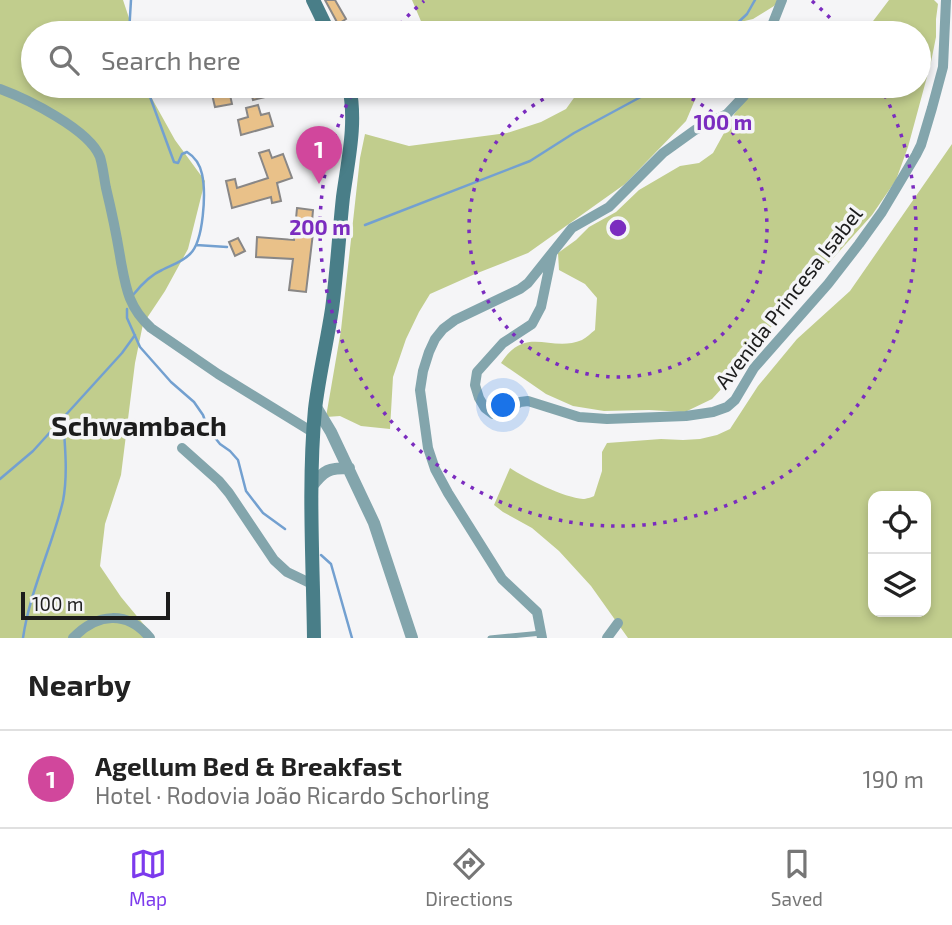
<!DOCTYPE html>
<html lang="en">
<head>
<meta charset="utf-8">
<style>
	body { margin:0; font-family:"Exo 2",sans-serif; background:#f2f2f2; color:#222 }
	.controls { position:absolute; right:21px; bottom:21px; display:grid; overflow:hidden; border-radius:14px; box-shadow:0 4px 10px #0003 }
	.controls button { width:63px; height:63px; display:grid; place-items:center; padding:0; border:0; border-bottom:2px solid #e0e0e0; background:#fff; color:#222; font:35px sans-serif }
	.scale { position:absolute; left:21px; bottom:18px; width:149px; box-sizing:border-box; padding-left:7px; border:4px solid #1c1c1c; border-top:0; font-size:19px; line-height:24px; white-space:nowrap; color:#1c1c1c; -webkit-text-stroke:5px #f5f5f7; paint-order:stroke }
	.you { position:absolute; left:504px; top:406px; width:24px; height:24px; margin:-18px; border:5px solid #fff; border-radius:50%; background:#1a73e8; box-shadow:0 0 0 10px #1a73e833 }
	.badge { display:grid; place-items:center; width:46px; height:46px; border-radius:50%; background:#7c3aed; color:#fff; font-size:23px; font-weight:700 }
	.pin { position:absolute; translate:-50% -58px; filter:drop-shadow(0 2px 4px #0008) }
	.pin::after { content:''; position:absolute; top:37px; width:24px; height:21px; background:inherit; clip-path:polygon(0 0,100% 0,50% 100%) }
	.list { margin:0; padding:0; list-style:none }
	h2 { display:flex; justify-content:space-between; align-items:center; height:91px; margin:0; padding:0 28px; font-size:30px }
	h2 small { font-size:23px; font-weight:400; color:#767676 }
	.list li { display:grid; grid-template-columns:46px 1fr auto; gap:21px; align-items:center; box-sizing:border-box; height:98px; padding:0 28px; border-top:2px solid #e0e0e0 }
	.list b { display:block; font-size:26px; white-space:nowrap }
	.list p { margin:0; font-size:23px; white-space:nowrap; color:#767676 }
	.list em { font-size:23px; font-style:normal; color:#767676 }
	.icon { flex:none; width:38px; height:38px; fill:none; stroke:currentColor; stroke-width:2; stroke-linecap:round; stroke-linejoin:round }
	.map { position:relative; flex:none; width:952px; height:638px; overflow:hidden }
	.search { position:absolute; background:#fff; box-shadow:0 4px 10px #0003; left:21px; right:21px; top:21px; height:77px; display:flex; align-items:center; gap:18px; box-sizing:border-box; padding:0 24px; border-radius:38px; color:#767676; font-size:26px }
	.sheet { height:189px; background:#fff }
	nav { display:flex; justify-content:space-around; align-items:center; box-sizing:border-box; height:98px; border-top:2px solid #e0e0e0; background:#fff; font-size:19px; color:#767676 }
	nav a { display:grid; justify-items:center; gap:4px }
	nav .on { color:#7c3aed }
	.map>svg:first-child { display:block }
	.forest { fill:#c1cd8d; fill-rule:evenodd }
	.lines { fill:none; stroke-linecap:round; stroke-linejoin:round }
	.stream { stroke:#73a0d0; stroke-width:2.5 }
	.building { fill:#e9c189; stroke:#898786; stroke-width:2 }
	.service { stroke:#83a5ac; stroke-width:5 }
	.minor { stroke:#83a5ac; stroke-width:10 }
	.tertiary { stroke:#83a5ac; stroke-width:12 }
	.secondary { stroke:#497e88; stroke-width:14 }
	.ring { fill:none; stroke:#7b2cbf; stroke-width:3.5; stroke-dasharray:3.5 7 }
	.labels { text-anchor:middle; stroke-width:7; stroke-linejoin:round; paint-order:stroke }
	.street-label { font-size:21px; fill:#1c1c1c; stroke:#f5f5f7 }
	.district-label { font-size:28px; font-weight:bold; fill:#1c1c1c; stroke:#f5f5f7 }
	.centre { fill:#7b2cbf; stroke:#f5f5f7; stroke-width:3.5 }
	.ring-label { font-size:21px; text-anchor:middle; font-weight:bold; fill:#7b2cbf; stroke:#f5f5f7; stroke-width:7; stroke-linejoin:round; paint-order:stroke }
</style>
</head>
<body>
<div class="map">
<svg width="952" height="638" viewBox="0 0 952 638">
	<rect width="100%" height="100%" fill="#f5f5f7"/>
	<!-- forest -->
	<path class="forest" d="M0,0H123L134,33H33V86H145L175,140L205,181L188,249L165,291L143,324L135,363L121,475L105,524L100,566L121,597L155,638H0Z
		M412,0H779L774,6L753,19L736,23L727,33H426Z
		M889,0H934L938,4L936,19V37L931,62L908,147L896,180L872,215L756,344L736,367L724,386L712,399L685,412L649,410L604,411L573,406L546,394L501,363C526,324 550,353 582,340C586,338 591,333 595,330L597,298L585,284L559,270L558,253L576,240L589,227L616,212L639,190L680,166L699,163L713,153L735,113L756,86H919V33H864Z
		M588,86H701L686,121L625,184L528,253L475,274L430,294L419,312L406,339L393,377L390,429L361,426L340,416L326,417L341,330L360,158L365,134L409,146L507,133L541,122L566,109L576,95Z
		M952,144V638H628L591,586L559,551L532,528L503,512L494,505L510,468C525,478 565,498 583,499C586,499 592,497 594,496L602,471V452L607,443L661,439L683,440L700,439L717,435L730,429L758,386L797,339L850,291ZM873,496H926V612H873Z"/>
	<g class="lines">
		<!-- stream -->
		<path class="stream" d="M129,33L131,0
			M727,33L747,14L755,0
			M365,225L530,161L574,133L661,86
			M196,245L227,247
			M133,295C141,285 150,275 162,270C172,265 182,262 190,254C204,241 206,192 202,174C200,165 195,157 187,152L182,154L178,163L174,162L146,86
			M127,309V318L140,347L171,382L194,402L203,415L208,429L220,444L230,451L238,460L246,491L263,513L285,529
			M0,479L33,451L122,353L135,335
			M321,555L331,564L352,638
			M23,638C30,590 52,547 63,501C68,475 65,445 63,419"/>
	</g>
	<!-- building -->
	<path class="building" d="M325,0H335L346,19L338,24Z
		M210,86H228L232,104L215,107Z
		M262,86H266L269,96L253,100L250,89Z
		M258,105L261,115L269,113L273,126L241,135L238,120L248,117L246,108Z
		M269,150L272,158L283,154L292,178L277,183L281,201L272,203L271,197L232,208L226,181L235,179L237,188L268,178L259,153Z
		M297,208L313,210L311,233H313L306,292L289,290L293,259L256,257L257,237L294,240Z
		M238,238L245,251L235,256L229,242Z"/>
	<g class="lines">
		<!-- service -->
		<path class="service" d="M490,638L542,633"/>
		<!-- minor -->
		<path class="minor" d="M769,33L782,0
			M0,89C27,99 89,129 100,157C103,167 104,178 106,188C112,213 117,237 121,262C126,289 129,308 151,328L218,374L314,433
			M552,254L541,307L532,324L503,343L477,372L475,385L479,398L485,408L493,414L502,413L520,402L528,401L579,417L607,419L686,416L713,412L727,407L735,400L754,368L828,284L859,244L882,212L916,155L921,145L932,108L943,67L946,0
			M182,448L219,481L229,493L274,560L287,572L314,585
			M73,638C97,613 127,610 150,638
			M542,638L537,612L502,579L448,493L435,469L428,448L420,390L423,371L429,352L435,339L443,329L455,320L520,289L528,283L572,228L609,207L663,153L695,130L727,114L744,96L750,86
			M607,638L618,623"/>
		<!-- tertiary -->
		<path class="tertiary" d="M316,407L331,432L374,523L412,638
			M312,486C324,470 329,468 349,468"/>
		<!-- secondary -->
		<path class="secondary" d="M313,0L329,33
			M314,638C313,562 308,484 315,409C319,375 327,342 332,309C337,272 339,234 343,197C348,160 357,123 349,86"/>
	</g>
	<!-- distance rings -->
	<g class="ring">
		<path d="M663 86A149 149 0 1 1 573 86"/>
		<path d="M393 32A298 298 0 0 1 424 1M812 1A298 298 0 0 1 843 32M880 86A298 298 0 1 1 356 86"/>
	</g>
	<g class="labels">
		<!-- street labels -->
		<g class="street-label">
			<text transform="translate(789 298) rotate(-52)" y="7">Avenida Princesa Isabel</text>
		</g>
		<!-- district labels -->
		<g class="district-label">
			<text x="139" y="436">Schwambach</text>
		</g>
	</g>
	<circle cx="618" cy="228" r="10" class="centre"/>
	<g class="ring-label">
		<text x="723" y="130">100 m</text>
		<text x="320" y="235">200 m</text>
	</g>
</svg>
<div class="controls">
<button><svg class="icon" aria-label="locate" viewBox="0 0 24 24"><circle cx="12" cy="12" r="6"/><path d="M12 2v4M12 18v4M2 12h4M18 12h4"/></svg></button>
<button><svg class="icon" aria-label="layers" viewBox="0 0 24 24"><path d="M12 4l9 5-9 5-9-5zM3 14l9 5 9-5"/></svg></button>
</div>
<div class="scale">100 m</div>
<div class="you"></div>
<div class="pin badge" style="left:319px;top:184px;background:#d1479c">1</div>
<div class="search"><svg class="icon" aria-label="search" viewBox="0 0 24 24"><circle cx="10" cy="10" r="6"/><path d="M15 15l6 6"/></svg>Search here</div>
</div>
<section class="sheet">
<h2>Nearby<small></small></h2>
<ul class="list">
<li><span class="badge" style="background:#d1479c">1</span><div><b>Agellum Bed &amp; Breakfast</b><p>Hotel · Rodovia João Ricardo Schorling</p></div><em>190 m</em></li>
</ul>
</section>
<nav>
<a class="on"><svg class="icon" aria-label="map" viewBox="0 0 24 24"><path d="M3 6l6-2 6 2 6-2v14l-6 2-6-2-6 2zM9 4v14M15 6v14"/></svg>Map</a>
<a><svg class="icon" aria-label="directions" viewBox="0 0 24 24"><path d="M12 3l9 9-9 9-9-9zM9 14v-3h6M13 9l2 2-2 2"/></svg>Directions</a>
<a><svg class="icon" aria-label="saved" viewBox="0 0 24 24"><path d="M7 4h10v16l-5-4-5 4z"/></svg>Saved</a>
</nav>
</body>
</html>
